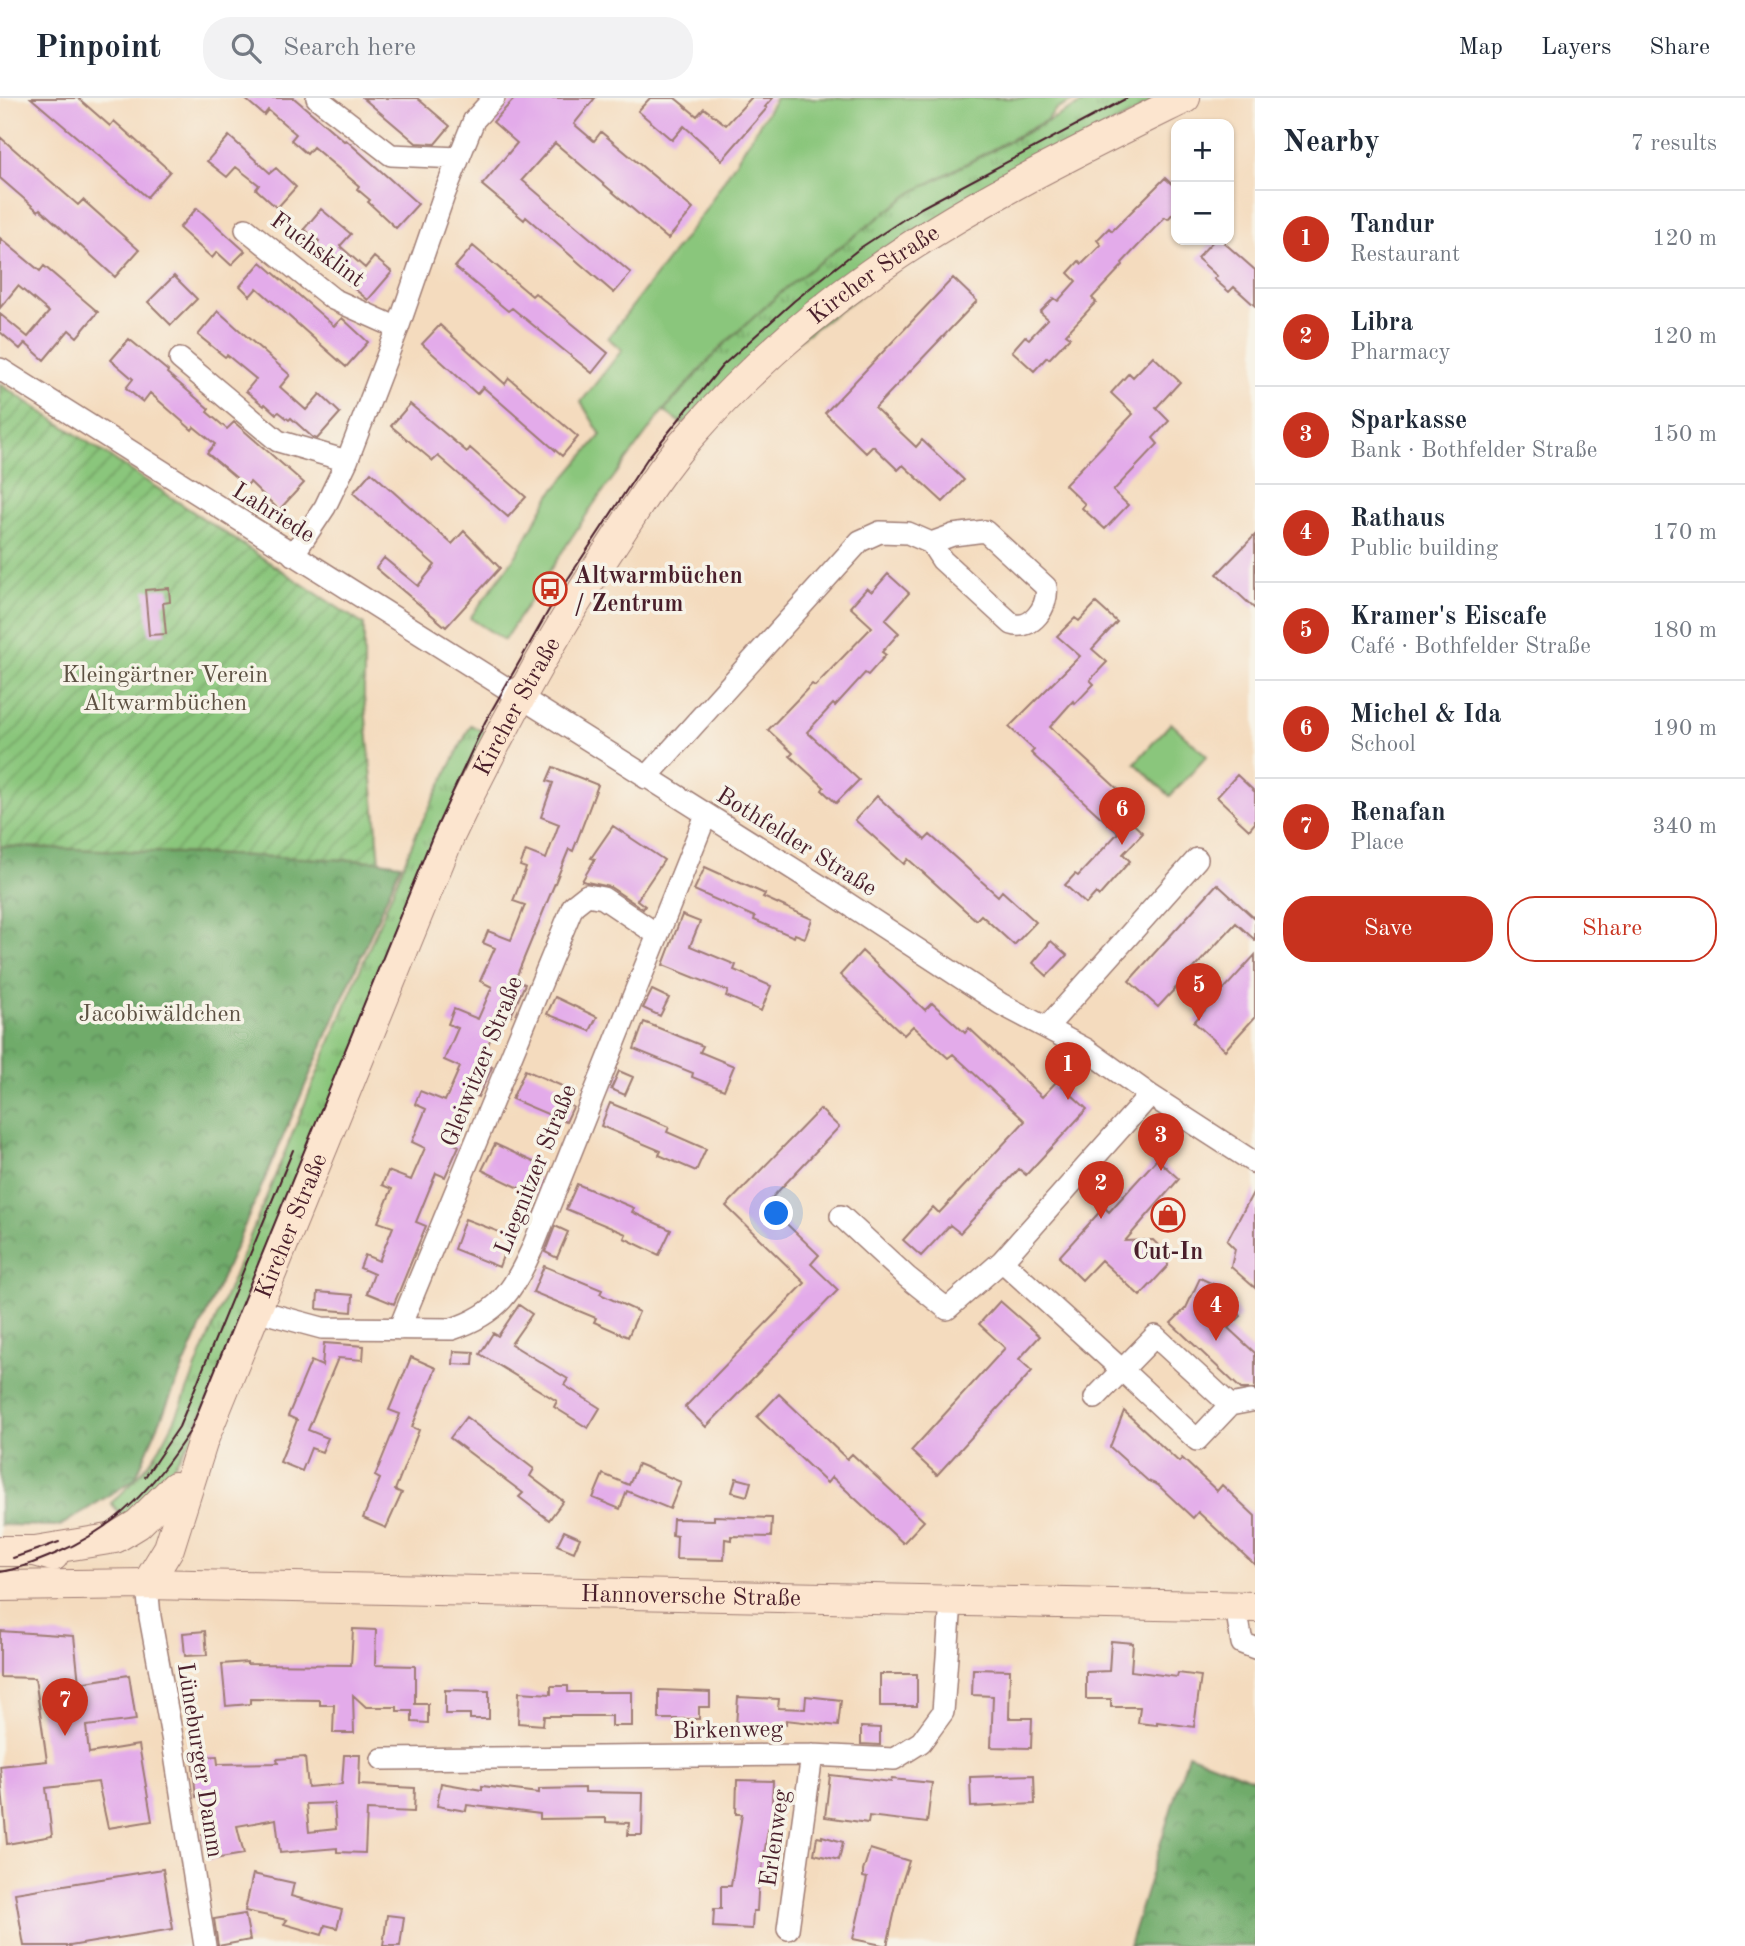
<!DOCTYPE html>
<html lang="en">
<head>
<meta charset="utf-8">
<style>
	body { margin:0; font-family:"Old Standard TT",serif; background:#f2f2f3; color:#1f2937 }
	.controls { position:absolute; right:21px; top:21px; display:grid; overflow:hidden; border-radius:14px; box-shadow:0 2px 5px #0004 }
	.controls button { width:63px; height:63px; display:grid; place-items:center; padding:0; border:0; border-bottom:2px solid #e0e1e3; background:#fff; color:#1f2937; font:35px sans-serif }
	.you { position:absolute; left:777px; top:1116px; width:24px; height:24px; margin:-18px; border:5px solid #fff; border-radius:50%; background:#1a73e8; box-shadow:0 0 0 10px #1a73e833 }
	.badge { display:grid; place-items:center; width:46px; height:46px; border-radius:50%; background:#c8321e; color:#fff; font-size:23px; font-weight:700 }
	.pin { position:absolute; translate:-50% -58px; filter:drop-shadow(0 2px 4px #0008) }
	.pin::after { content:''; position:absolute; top:37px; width:24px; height:21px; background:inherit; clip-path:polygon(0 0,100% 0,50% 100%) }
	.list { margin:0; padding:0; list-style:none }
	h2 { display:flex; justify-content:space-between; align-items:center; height:91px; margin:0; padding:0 28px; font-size:30px }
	h2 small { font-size:23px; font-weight:400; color:#747a83 }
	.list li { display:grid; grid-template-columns:46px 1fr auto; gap:21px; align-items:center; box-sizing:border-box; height:98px; padding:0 28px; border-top:2px solid #e0e1e3 }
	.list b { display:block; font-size:26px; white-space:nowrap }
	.list p { margin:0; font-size:23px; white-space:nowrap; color:#747a83 }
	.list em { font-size:23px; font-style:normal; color:#747a83 }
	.actions { display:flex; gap:14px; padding:21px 28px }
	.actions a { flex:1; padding:16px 0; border:2px solid #c8321e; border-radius:28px; text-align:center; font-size:24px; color:#c8321e }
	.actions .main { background:#c8321e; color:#fff }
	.icon { flex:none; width:38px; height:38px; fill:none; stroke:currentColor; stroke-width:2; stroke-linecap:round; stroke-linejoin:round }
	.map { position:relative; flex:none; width:1255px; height:1848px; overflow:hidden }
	header { display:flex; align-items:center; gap:42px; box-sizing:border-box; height:98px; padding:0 35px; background:#fff; border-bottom:2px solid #e0e1e3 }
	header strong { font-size:33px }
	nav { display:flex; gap:38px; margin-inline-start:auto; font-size:24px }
	.search { width:490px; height:63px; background:#f2f2f3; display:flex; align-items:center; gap:18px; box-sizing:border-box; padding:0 24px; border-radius:28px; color:#747a83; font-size:26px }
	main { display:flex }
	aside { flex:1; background:#fff }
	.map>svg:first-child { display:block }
	.grass { fill:url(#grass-tufts); stroke:#6a7253; stroke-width:2 }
	.forest { fill:url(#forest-crowns); stroke:#5c654b; stroke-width:2 }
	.park { fill:#8ac67b; stroke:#6a7253; stroke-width:2 }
	.garden { fill:url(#garden-furrows); stroke:#6a7253; stroke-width:2 }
	.building { fill:#e3abea; fill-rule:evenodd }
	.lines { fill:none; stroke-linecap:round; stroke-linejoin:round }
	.minor-casing { stroke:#9f7d74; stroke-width:24 }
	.secondary-casing { stroke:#9f7d74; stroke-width:32 }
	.minor { stroke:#fff; stroke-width:21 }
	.secondary { stroke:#fce5cf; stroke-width:30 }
	.tram { stroke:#4a1f2b; stroke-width:2 }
	.labels { text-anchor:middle; stroke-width:7; stroke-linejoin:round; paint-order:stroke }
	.street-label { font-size:24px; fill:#4a1f2b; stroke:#f7f3e8 }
	.poi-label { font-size:24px; font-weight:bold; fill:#4a1f2b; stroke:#f7f3e8; text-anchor:start }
	.park-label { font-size:24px; fill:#5d5143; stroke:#f7f3e8 }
</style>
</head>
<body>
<header>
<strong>Pinpoint</strong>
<div class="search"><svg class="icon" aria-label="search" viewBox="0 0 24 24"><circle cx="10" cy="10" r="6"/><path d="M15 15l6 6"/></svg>Search here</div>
<nav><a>Map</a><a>Layers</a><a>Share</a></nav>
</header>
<main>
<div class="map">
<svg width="1255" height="1848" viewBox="0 0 1255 1848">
	<defs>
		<pattern id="grass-tufts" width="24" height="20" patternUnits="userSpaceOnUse" patternTransform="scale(1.75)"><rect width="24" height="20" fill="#8ac67b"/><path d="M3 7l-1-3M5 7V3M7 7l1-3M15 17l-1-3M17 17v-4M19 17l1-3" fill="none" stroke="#73a065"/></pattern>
		<pattern id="forest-crowns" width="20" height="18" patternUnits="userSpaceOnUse" patternTransform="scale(1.75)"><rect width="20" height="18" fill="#6fab6b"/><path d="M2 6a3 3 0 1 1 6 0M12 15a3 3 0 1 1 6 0" fill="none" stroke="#5d8b58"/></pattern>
		<pattern id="garden-furrows" width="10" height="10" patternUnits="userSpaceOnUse" patternTransform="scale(1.75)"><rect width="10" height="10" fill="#8ac67b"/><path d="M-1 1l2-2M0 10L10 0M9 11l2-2" fill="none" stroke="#73a065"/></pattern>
	</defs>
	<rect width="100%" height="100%" fill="#f7f3e8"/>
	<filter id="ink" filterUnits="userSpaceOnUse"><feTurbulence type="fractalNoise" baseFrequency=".0143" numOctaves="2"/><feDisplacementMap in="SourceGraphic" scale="14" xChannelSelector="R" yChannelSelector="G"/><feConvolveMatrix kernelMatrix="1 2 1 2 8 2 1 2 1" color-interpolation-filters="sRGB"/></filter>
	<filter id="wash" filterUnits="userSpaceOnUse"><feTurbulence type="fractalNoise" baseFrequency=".00686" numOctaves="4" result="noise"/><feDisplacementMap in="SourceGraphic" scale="28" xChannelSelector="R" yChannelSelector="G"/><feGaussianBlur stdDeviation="1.57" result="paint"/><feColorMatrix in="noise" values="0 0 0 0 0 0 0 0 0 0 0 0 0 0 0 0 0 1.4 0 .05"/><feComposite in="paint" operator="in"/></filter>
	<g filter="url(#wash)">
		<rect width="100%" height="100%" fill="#f4dbbe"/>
		<!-- grass -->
		<path class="grass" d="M1092,0H1163L1067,49L682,326L664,313L722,248L787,189L911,95Z
			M471,627L489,637L194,1336C174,1370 154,1394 125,1422L111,1405C163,1359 175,1325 199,1262L417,734Z"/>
		<!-- forest -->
		<path class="forest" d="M0,748L380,763L401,766L135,1381L60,1428L0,1427Z
			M1188,1656L1255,1682V1848H1129Z"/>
		<!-- park -->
		<path class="park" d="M776,0H1079L1055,12L1047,22L911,95L787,189L722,248L663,313L593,407L504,542L470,520L517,456L550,397L601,337L581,304L622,252L608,240L704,114Z
			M1171,625L1207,658L1170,698L1135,665Z"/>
		<!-- garden -->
		<path class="garden" d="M0,286L364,527V599L380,763L0,748Z"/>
		<g id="blocks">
			<!-- building -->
			<path class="building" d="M31,0H78L110,28L114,23L170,73L147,99Z
				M244,0H294L344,43L346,42L418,106L396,130L368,104L370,102L357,91L359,88L313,49L307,56L291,42L296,36L268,12L264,17Z
				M363,0H417L450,28L435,46L416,45Z
				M515,0H595L574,26L594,43L601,34L693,111L668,141L555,45L522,82L631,175L614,195L526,119L524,122L482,87L517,45L493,24Z
				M650,0H675L697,18L704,10L726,27L751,0H773L765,9L767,10L722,62L684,28L672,42L638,13Z
				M229,38L270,75L276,70L296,89L277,110L256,91L259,87L236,69L227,79L207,63Z
				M0,39L78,107L83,102L139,152L115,179L40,111L38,113L0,80Z
				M1165,80L1176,90V112L1168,121L1165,119L1122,165L1123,167L1092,200L1096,204L1066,236L1070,239L1049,261L1047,259L1034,273L1012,253L1025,238L1029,241L1048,221L1040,214L1054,200L1058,203L1076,183L1068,175L1079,163L1082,166L1101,147L1097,142L1109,130L1112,133Z
				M197,110L245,153L231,167L217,154L212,160L179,130Z
				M321,111L351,136L340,148L365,170L374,159L392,174L368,202L310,154L319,143L304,131Z
				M0,140L40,173L44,168L98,214L77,239L69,232L44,262L25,245L20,251L0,234V216L28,239L49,214L18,188L0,210Z
				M1214,142H1221L1255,172V208L1234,189L1229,194L1214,181L1217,178L1197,160Z
				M473,148L532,198L535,195L608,255L592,275L512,210L508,213L455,169Z
				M261,164L334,228L342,220L368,244L346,269L257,190L250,198L240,188Z
				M174,178L197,201L171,227L148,204Z
				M953,180L977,203L875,310L916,349L922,342L964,382L943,404L903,367L898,372L873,348L866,355L825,315Z
				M218,213L290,277L280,289L306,312L320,296L340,315L317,341L312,339L291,320L289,322L279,314L276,316L265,306L264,308L246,293L256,281L227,257L225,259L198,237Z
				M440,227L505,286L509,280L578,339L562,358L483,289L477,296L422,246Z
				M129,241L168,273L167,275L209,311L207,314L227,331L234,324L304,385L279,412L250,384L246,388L207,355L215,346L194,329L192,332L150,295L143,304L126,290L133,281L111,262Z
				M1153,258L1180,284L1156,310L1169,323L1153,340L1158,346L1113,393L1128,407L1105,431L1082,410L1085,406L1065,387L1133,316L1111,295L1129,275L1133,279Z
				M410,306L467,354L470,350L526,399L508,419L438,358L433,363L391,328Z
				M371,374L452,446L464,433L500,470L446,529L376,470L384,460L418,488L435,467L353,395Z
				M1255,437V511L1217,476Z
				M888,476L909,495L885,522L899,535L882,554L886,557L868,577L865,575L835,608L833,606L807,634L859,682L836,705L822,692L824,689L790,658L793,655L768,632L812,586L815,588L872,529L850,509L867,490L872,494Z
				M169,490L170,504L163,505L166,536L149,537L145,492Z
				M1096,505L1117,524L1092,551L1107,564L1090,582L1094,586L1075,606L1073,603L1050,629L1121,694L1118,697L1132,710L1125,718L1143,735L1123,756L1130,763L1099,798L1096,795L1086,806L1065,787L1075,776L1078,778L1118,735L1031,655L1034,652L1009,629L1080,558L1057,538L1075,520L1079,523Z
				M553,669L598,687L573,753L569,751L515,882L525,886L511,918L502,913L481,964L492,969L478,999L467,994L448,1043L459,1048L445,1079L436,1075L416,1124L426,1128L394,1206L367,1195L374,1176L360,1170L365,1157L379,1163L393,1129L378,1124L392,1091L382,1087L388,1073L411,1082L425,1050L412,1044L426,1011L415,1006L420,993L445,1003L460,969L444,962L458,930L448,926L454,911L478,921L492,889L480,883L495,850L483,845L488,833L511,842L525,807L513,803L526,770L520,768L526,753L546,761L559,726L541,719L553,685L547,683Z
				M1237,677L1255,694V725L1249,732L1235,719L1236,717L1217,699Z
				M877,698L925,742L930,737L998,798L1002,793L1036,824L1014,847L981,817L976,822L908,761L904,766L855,722Z
				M613,728L664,762L637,802L645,808L643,811L610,789L582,783L595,761L591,760Z
				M705,769L765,796L763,799L812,821L805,840L795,836L794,839L754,822L755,819L694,792Z
				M1217,786L1255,821V842L1236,825L1158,909L1129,883Z
				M682,817L700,824L690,848L736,867L734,872L771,888L761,913L726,898L728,893L663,867Z
				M1051,843L1067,857L1047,878L1033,865Z
				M862,853L925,912L932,905L965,935L969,930L1042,999L1057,983L1087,1011L1026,1077L1019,1071L960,1135L950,1127L921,1158L903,1142L933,1109L939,1115L1025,1023L953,956L948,960L913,928L904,937L840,877Z
				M1255,857V919L1225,952L1194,924Z
				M652,892L669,900L660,918L643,910Z
				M555,899L597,919L590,933L547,916Z
				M644,924L703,948L700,954L734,968L724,992L692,979L693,975L634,951Z
				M525,972L569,991L563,1005L573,1009L566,1024L512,1001Z
				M619,973L633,979L625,997L611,991Z
				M610,1005L669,1029L667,1034L706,1051L696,1073L659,1057L661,1053L601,1028Z
				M820,1011L839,1029L766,1106L819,1157L811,1166L838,1192L706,1329L685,1309L805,1185L726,1108Z
				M495,1046L538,1066L532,1078L542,1082L536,1098L482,1072Z
				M1157,1061L1179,1081L1125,1143L1153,1142L1167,1156L1168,1168L1140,1198L1101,1162L1082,1182L1059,1159L1104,1109L1109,1114Z
				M577,1086L634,1110L632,1114L671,1132L659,1157L624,1140L626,1136L566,1111Z
				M1255,1091V1190L1231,1169L1235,1151L1227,1143Z
				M465,1121L510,1138L499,1169L454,1151Z
				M555,1128L568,1134L557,1160L545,1154Z
				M544,1168L602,1192L600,1196L639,1214L628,1239L594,1224L596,1220L533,1194Z
				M1200,1180L1222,1190L1241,1218L1228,1230L1255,1255V1291H1241L1171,1225L1186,1210Z
				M318,1194L353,1197L352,1214L317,1211Z
				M1000,1203L1040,1238L1019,1261L1032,1273L937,1377L911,1353L1005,1250L979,1226Z
				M519,1207L532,1216L511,1246L568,1281L564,1287L600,1310L588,1330L554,1309L557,1303L480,1256L493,1235L498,1238Z
				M324,1245L364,1248L363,1262L338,1260L308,1332L328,1340L322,1354L311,1350L302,1373L280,1364L297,1322L288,1318L311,1263L322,1268Z
				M454,1253L474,1254L473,1267L453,1266Z
				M411,1259L436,1270L412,1329L419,1332L395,1392L402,1395L386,1430L363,1420L380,1381L375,1378L400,1316L389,1312Z
				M779,1296L847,1361L852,1356L924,1423L903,1445L832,1379L827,1385L757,1319Z
				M1124,1313L1179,1364L1182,1360L1217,1393L1222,1387L1255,1418V1467L1198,1414L1193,1420L1158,1387L1148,1383L1110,1349Z
				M466,1319L534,1371L530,1378L563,1403L549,1422L519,1399L523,1395L450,1340Z
				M638,1366L681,1384L670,1411L627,1393L620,1411L593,1400L603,1376L629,1387Z
				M736,1380L751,1384L747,1398L732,1394Z
				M714,1418L772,1420L771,1439L731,1438V1442L725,1441L724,1462L676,1461L677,1438L672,1437L673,1421L714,1422Z
				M564,1433L580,1440L574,1454L557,1447Z
				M353,1531L376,1532L375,1567L415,1568V1606H428V1625L412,1624V1613H397V1609H366L353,1597L354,1635H333L334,1607H320V1602L250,1601V1606L226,1608L222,1566L247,1564V1566L351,1567Z
				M0,1533L74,1538L79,1585L129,1577L136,1622L86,1628L89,1655L139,1647L152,1723L108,1730L98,1684L46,1690L52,1738L7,1746L0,1668L47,1663L35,1580L0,1579Z
				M205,1533L207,1557L185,1558L183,1535Z
				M1111,1543L1133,1545L1131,1573L1177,1579L1178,1575L1201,1578L1194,1629L1157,1624V1627L1138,1625L1140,1609H1111V1601H1086V1574L1109,1573Z
				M973,1571L1010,1572L1009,1620H1032L1031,1650L991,1649L993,1598L972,1597Z
				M880,1576H917V1608H880Z
				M551,1588H568V1594H632V1628H612V1618H544L543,1627L518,1625L519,1594L551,1596Z
				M445,1592L489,1593V1621H470V1616H445Z
				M659,1592L710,1594V1609H699V1621H659Z
				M806,1598L841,1602L838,1628L786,1622V1626H777V1630L736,1628L738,1599L779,1601L778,1610L805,1611Z
				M861,1629L880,1630V1647L861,1646Z
				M344,1657H360L359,1687L415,1690L414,1714L367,1712L365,1755L337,1754V1750L280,1755L276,1721L237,1728L244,1756L208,1762L202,1737L208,1736L200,1698L196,1699L192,1660L217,1658L218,1666L278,1665L277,1661L305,1659L308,1689L342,1686ZM334,1705L336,1731L309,1734L306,1706Z
				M830,1677L891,1684L892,1681L932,1685L927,1725L869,1718L868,1725L825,1719Z
				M1034,1677L1035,1706L971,1709L970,1679Z
				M737,1682L773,1683L772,1705L780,1706L779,1731H768L761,1778H759L757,1813H753L752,1831L713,1829L714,1811H721V1788H731L742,1716H736Z
				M441,1685L482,1692V1688L539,1695V1691L585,1690V1694L643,1695L642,1737H628L629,1725L606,1724V1720L540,1721V1716L467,1707L466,1713L437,1708Z
				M822,1738L843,1744L839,1762L814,1756L817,1739L822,1740Z
				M870,1751L909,1763L900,1790L887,1848L853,1841L867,1780L863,1779V1773Z
				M163,1771L173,1831L70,1848H24L15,1795Z
				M253,1776L294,1785L291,1798L342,1812L337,1830L325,1827L322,1837L284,1826L287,1822L245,1813Z
				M245,1816L250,1842L218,1848L214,1821Z
				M387,1817L404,1819L400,1848H383Z"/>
		</g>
	</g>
	<g filter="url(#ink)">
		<use href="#blocks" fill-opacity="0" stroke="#9f7d74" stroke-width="2"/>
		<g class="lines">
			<defs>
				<path id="minor" d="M317,0L391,57L459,60
					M246,131L333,201L398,230
					M180,261L278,343L347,363
					M0,271L833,796L1001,906L1086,951L1150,997L1255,1065
					M293,457L325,409L347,363L398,230L444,97L474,22L494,0
					M646,680L860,443L880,434L908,435L931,445L942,462L1012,526C1032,533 1049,508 1046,489L985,433L953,437L931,445
					M1047,929L1197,761
					M841,1118L907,1179L947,1211L1002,1163L1150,997
					M1002,1163L1122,1272L1095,1300
					M255,1212L322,1230L452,1231C498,1216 513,1193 532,1151L706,717
					M399,1231L573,808L587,797L603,800L658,837
					M1155,1238L1230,1307L1197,1342L1122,1272Z
					M1230,1307L1251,1303
					M147,1486L150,1519L173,1644L205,1848
					M1236,1509L1242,1545L1255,1550
					M382,1661L812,1657L894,1661L921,1644L943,1614L951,1504
					M788,1831L812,1657"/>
				<g id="secondary">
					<path d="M0,1453H35L53,1458"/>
					<path d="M35,1453L115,1440L138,1426L175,1389"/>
					<path id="s1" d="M147,1486L169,1450L203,1342L449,739C494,643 545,551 603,461C630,420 657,375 690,338C743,278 805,222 870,176C968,106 1078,53 1185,0"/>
					<path id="s2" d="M0,1488L147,1486L1255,1509"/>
				</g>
			</defs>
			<!-- minor casing -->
			<use href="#minor" class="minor-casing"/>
			<!-- secondary casing -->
			<use href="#secondary" class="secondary-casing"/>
			<!-- minor -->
			<use href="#minor" class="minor"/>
			<!-- secondary -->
			<use href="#secondary" class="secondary"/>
			<!-- tram -->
			<path class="tram" d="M145,1379L179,1329L293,1052
				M13,1460L59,1444
				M0,1474C19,1471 39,1463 57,1455C118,1429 154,1388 190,1333L432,739L485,624L558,496L647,361L722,268L794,203L860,150L921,110L1127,0"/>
		</g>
	</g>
	<!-- icons -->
	<defs>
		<symbol id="bus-ring" viewBox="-11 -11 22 22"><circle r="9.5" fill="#f7f3e8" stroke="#c8321e" stroke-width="1.5"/><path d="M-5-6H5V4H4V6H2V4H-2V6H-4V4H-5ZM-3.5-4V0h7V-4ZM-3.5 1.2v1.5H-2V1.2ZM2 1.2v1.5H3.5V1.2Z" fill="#c8321e"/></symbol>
		<symbol id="shop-ring" viewBox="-11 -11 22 22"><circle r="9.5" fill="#f7f3e8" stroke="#c8321e" stroke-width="1.5"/><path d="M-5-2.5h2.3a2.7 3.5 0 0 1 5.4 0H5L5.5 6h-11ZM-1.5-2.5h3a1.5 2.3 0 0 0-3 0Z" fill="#c8321e"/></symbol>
	</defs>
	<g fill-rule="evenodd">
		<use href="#bus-ring" x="531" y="472" width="38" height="38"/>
		<use href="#shop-ring" x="1149" y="1098" width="38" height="38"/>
	</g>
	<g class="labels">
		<!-- street labels -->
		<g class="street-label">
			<text transform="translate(318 151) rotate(36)" y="8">Fuchsklint</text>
			<text dy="8" stroke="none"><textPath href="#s1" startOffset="1521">Kircher Straße</textPath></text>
			<text transform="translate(274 414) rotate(32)" y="8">Lahriede</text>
			<text dy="8" stroke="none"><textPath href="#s1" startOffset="954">Kircher Straße</textPath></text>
			<text transform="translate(797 743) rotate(32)" y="8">Bothfelder Straße</text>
			<text transform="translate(481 963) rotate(-68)" y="8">Gleiwitzer Straße</text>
			<text transform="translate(535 1071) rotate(-68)" y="8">Liegnitzer Straße</text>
			<text dy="8" stroke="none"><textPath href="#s1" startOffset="387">Kircher Straße</textPath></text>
			<text dy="8" stroke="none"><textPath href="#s2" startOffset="691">Hannoversche Straße</textPath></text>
			<text transform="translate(728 1631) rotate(-1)" y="8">Birkenweg</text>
			<text transform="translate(201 1662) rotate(81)" y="8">Lüneburger Damm</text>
			<text transform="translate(774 1740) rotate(-82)" y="8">Erlenweg</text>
		</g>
		<!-- poi labels -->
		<g class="poi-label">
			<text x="574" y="485">Altwarmbüchen<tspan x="574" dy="28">/ Zentrum</tspan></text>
			<text x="1168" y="1161" text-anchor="middle">Cut-In</text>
		</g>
		<!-- park labels -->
		<g class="park-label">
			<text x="165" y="584">Kleingärtner Verein<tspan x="165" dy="28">Altwarmbüchen</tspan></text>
			<text x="160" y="923">Jacobiwäldchen</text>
		</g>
	</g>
</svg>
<div class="controls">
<button>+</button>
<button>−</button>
</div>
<div class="you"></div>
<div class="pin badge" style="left:1068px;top:1002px">1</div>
<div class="pin badge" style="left:1101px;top:1121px">2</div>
<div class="pin badge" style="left:1161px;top:1073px">3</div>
<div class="pin badge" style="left:1216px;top:1243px">4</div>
<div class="pin badge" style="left:1199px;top:923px">5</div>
<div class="pin badge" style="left:1122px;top:747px">6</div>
<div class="pin badge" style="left:65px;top:1638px">7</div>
</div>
<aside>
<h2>Nearby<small>7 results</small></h2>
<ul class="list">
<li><span class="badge">1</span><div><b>Tandur</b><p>Restaurant</p></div><em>120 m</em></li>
<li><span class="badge">2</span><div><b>Libra</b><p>Pharmacy</p></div><em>120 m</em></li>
<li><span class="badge">3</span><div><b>Sparkasse</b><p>Bank · Bothfelder Straße</p></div><em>150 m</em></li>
<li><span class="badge">4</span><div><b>Rathaus</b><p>Public building</p></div><em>170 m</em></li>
<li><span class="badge">5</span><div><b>Kramer's Eiscafe</b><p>Café · Bothfelder Straße</p></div><em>180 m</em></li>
<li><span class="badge">6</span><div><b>Michel &amp; Ida</b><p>School</p></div><em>190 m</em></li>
<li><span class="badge">7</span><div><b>Renafan</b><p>Place</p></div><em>340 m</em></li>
</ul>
<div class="actions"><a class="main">Save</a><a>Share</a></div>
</aside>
</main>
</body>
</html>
